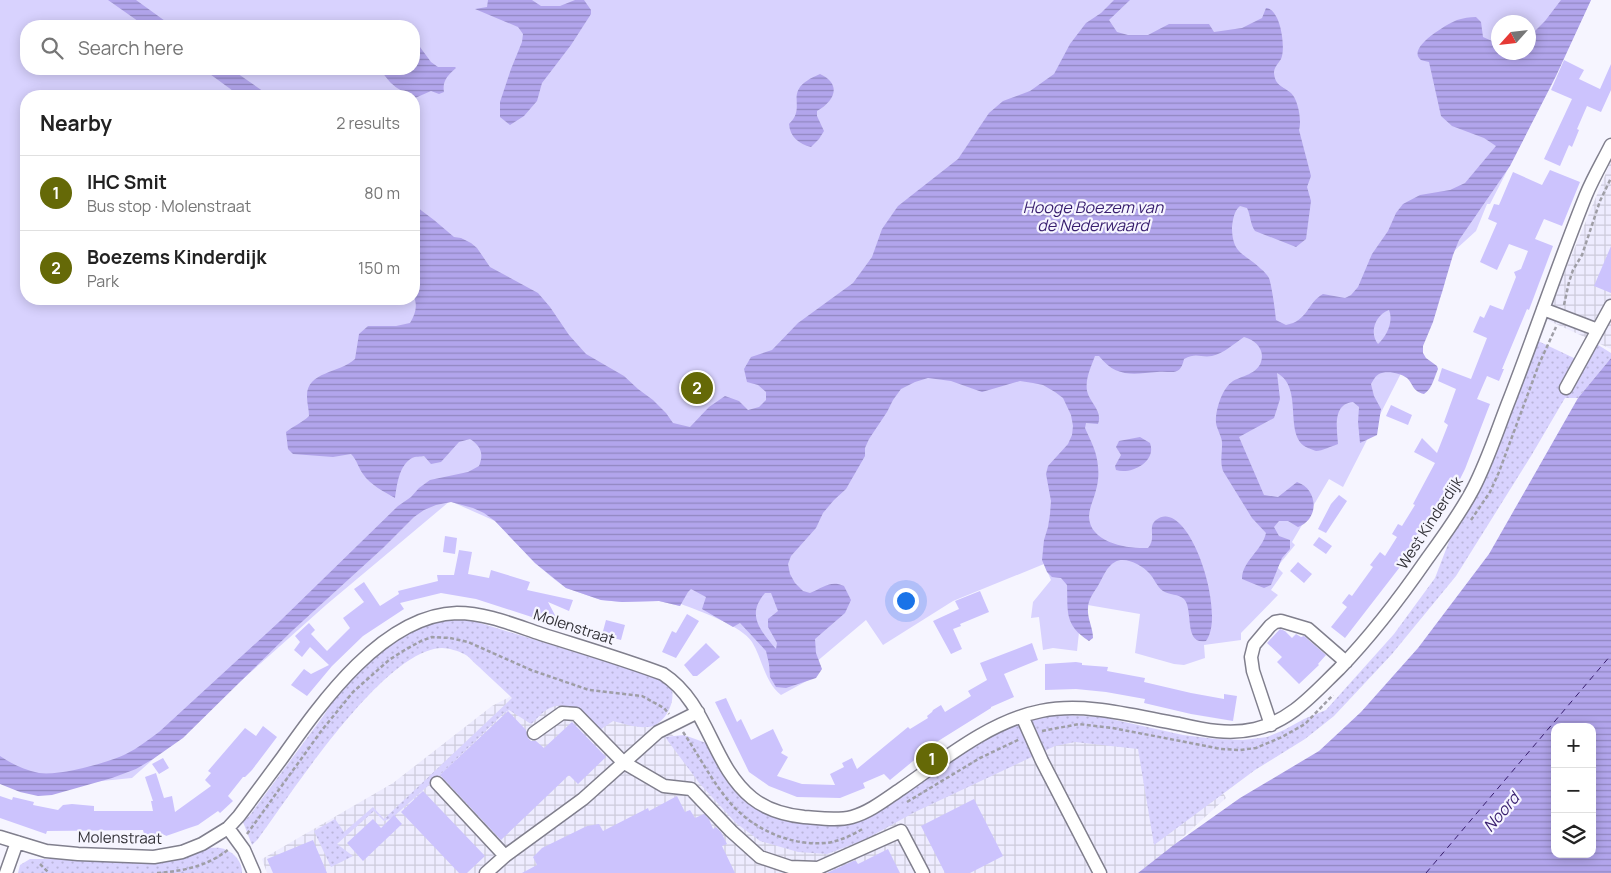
<!DOCTYPE html>
<html lang="en">
<head>
<meta charset="utf-8">
<style>
	body { margin:0; font-family:Manrope,sans-serif; background:#f2f2f2; color:#222 }
	.controls { position:absolute; right:15px; bottom:15px; display:grid; overflow:hidden; border-radius:10px; box-shadow:0 2px 12px #0003 }
	.controls button { width:45px; height:45px; display:grid; place-items:center; padding:0; border:0; border-bottom:1px solid #e0e0e0; background:#fff; color:#222; font:25px sans-serif }
	.compass { position:absolute; left:1491px; top:15px; width:45px; height:45px; border-radius:50%; background:#fff; box-shadow:0 2px 12px #0003; rotate:243deg }
	.you { position:absolute; left:905px; top:600px; width:18px; height:18px; margin:-12px; border:4px solid #fff; border-radius:50%; background:#1a73e8; box-shadow:0 0 0 8px #1a73e833 }
	.badge { display:grid; place-items:center; width:32px; height:32px; border-radius:50%; background:#656907; color:#fff; font-size:16px; font-weight:700 }
	.pin { position:absolute; translate:-50% -50%; border:2px solid #fff; box-shadow:0 1px 5px #0006 }
	.list { margin:0; padding:0; list-style:none }
	h2 { display:flex; justify-content:space-between; align-items:center; height:65px; margin:0; padding:0 20px; font-size:21px }
	h2 small { font-size:16px; font-weight:400; color:#767676 }
	.list li { display:grid; grid-template-columns:32px 1fr auto; gap:15px; align-items:center; box-sizing:border-box; height:75px; padding:0 20px; border-top:1px solid #e0e0e0 }
	.list b { display:block; font-size:19px; white-space:nowrap }
	.list p { margin:0; font-size:16px; white-space:nowrap; color:#767676 }
	.list em { font-size:16px; font-style:normal; color:#767676 }
	.icon { flex:none; width:28px; height:28px; fill:none; stroke:currentColor; stroke-width:2; stroke-linecap:round; stroke-linejoin:round }
	.map { position:relative; flex:none; width:1611px; height:873px; overflow:hidden }
	.search { position:absolute; background:#fff; box-shadow:0 2px 12px #0003; left:20px; top:20px; width:400px; height:55px; display:flex; align-items:center; gap:12px; box-sizing:border-box; padding:0 18px; border-radius:20px; color:#767676; font-size:19px }
	.panel { position:absolute; background:#fff; box-shadow:0 2px 12px #0003; left:20px; top:90px; width:400px; height:215px; border-radius:20px }
	.map>svg:first-child { display:block }
	.industrial { fill:url(#industrial-grid) }
	.grass { fill:url(#grass-dots) }
	.park { fill:#d8d2fe; fill-rule:evenodd }
	.water { fill:url(#water-rules); fill-rule:evenodd }
	.lines { fill:none; stroke-linecap:round; stroke-linejoin:round }
	.ferry { stroke:#371d6e; stroke-width:1; stroke-dasharray:6 5; stroke-linecap:butt }
	.building { fill:#ccc3fd }
	.minor-casing { stroke:#807f8d; stroke-width:15 }
	.path { stroke:#9f9ea6; stroke-width:2.5; stroke-dasharray:4 2.5; stroke-linecap:butt }
	.minor { stroke:#fff; stroke-width:12 }
	.labels { text-anchor:middle; stroke-width:4.5; stroke-linejoin:round; paint-order:stroke }
	.street-label { font-size:15px; fill:#323137; stroke:#f6f5ff }
	.water-label { font-size:16px; font-style:italic; fill:#371d6e; stroke:#f6f5ff }
</style>
</head>
<body>
<div class="map">
<svg width="1611" height="873" viewBox="0 0 1611 873">
	<defs>
		<pattern id="industrial-grid" width="8" height="8" patternUnits="userSpaceOnUse" patternTransform="scale(1.25)"><rect width="8" height="8" fill="#eeecff"/><path d="M0 4h8M4 0v8" fill="none" stroke="#cdcbdb"/></pattern>
		<pattern id="grass-dots" width="8" height="8" patternUnits="userSpaceOnUse" patternTransform="scale(1.25)"><rect width="8" height="8" fill="#d8d2fe"/><path d="M2 2h.1M6 6h.1" fill="none" stroke="#bab5da" stroke-width="1.8" stroke-linecap="round"/></pattern>
		<pattern id="water-rules" width="6" height="5" patternUnits="userSpaceOnUse" patternTransform="scale(1.25)"><rect width="6" height="5" fill="#b2a5ec"/><path d="M0 2.5h6" fill="none" stroke="#9187c0"/></pattern>
	</defs>
	<rect width="100%" height="100%" fill="#f6f5ff"/>
	<!-- industrial -->
	<path class="industrial" d="M1611,161V349L1545,319Z
		M551,676L641,707L779,830L853,824L1031,730L1197,747L1226,798L1143,873H267L262,859L393,783L492,706Z"/>
	<!-- grass -->
	<path class="grass" d="M1538,341L1576,359L1595,343L1611,353V358L1578,398H1565L1531,456L1456,576L1392,654L1334,716L1305,739L1255,770L1154,845L1138,749L1075,742L1055,746L915,812L864,840L827,854L798,852L760,841L736,823L700,784L665,737L684,735L709,744L732,783L810,824L826,825L847,822L932,774L989,736L1013,723L1037,716L1064,715L1102,717L1183,735L1216,739L1243,740L1267,737L1284,730L1304,719L1326,710L1394,634L1435,578L1455,526L1514,402Z
		M464,618L662,679C665,681 669,684 671,687C677,702 664,726 648,727C636,728 624,724 613,721L597,732C585,720 569,698 550,708C543,711 537,719 531,724L509,710L504,713L439,776L392,818L384,821L374,811L337,844L353,856L331,867L314,831L335,819L344,832L373,807L384,819L512,698C501,687 489,677 478,666C474,663 469,656 464,654C459,651 448,648 442,648C384,649 291,794 258,839L252,845L243,822L250,815L324,715L347,679L372,655L424,622Z
		M209,848C215,848 221,847 226,850C235,853 243,864 242,873H18L20,865L30,859H79L128,863L156,862L183,859Z"/>
	<!-- park -->
	<path class="park" d="M0,0H1591L1549,89L1490,204H1487L1476,231L1454,251L1447,261L1445,282L1442,293L1343,487L1329,479L1292,542L1295,545L1277,567L1283,573L1271,590L1278,595L1241,633V640L1204,645L1205,658L1184,665L1174,664L1135,653L1140,614L1082,604L1077,651L1053,648L1043,650L1039,617L1031,618L1033,602L1051,580L1044,564L953,601L883,645L866,620L809,668L814,677L781,695C765,683 762,658 752,642C742,626 700,611 681,604L680,606L659,601L622,602L601,600L566,588L554,579L535,563L495,521L450,501L326,605L132,778L31,788L0,774ZM1498,22H1528V52H1498ZM26,26H414V69H26ZM26,96H414V299H26Z"/>
	<!-- water -->
	<path class="water" d="M108,0H136L172,26H145Z
		M488,0H532L541,6H560L575,0H584L591,10V14L571,45L542,83L537,101L524,116L510,125L500,117V102L511,69L522,42L523,34L518,27L475,9L487,7Z
		M1114,0H1130L1109,20L1117,32L1128,35H1148L1169,24H1209L1214,32L1242,28L1262,18L1266,8C1281,9 1286,49 1281,59C1278,64 1274,67 1274,73C1275,86 1283,86 1291,93C1298,99 1302,121 1299,130L1311,176L1307,187L1311,201L1306,239L1296,247L1255,231C1250,224 1251,216 1247,208L1240,206C1234,211 1233,219 1232,227C1232,255 1245,253 1261,269C1264,271 1267,275 1269,278C1272,287 1275,310 1276,320L1286,325C1308,321 1307,303 1323,294L1345,298L1351,295L1358,287L1372,254L1388,231L1396,213L1403,204L1420,195L1450,190L1465,183L1496,146L1484,138L1452,126L1441,116L1429,62C1426,61 1423,61 1421,60C1405,48 1449,23 1457,20C1464,18 1469,17 1476,17L1481,22L1483,37L1492,41L1498,42V52H1528L1529,37L1545,21L1561,0H1591L1556,76L1510,166L1459,240L1453,255L1433,322L1423,346V353L1426,358L1437,366L1438,369C1434,378 1432,389 1424,394C1412,391 1414,385 1407,378C1401,373 1386,370 1379,374C1375,376 1373,381 1371,384L1374,396L1381,409L1377,435L1360,443L1358,422L1359,407L1353,402C1332,404 1337,429 1338,444C1332,446 1322,451 1316,451C1315,451 1309,448 1308,448C1282,437 1305,388 1277,373L1280,399L1274,418L1239,437L1264,495L1278,497L1297,482C1318,489 1320,519 1298,527L1288,521H1279L1274,527L1279,536L1290,540V549L1282,558L1271,585L1264,588L1242,579C1242,561 1262,551 1266,533L1252,518L1223,471C1220,462 1222,455 1222,445C1223,438 1217,430 1216,423C1215,411 1222,388 1233,381C1242,376 1257,374 1261,362C1265,350 1256,340 1244,337C1235,343 1223,354 1212,356C1200,358 1197,352 1184,359C1180,378 1171,370 1157,372C1133,374 1116,378 1099,356H1095C1091,367 1085,379 1087,391C1090,403 1103,411 1098,424L1086,423L1085,428C1091,442 1097,451 1098,467C1099,475 1098,483 1096,490C1094,499 1089,508 1089,517C1090,543 1128,549 1148,548C1157,538 1147,527 1156,520C1189,495 1227,615 1206,641C1183,645 1194,610 1184,599C1179,594 1169,595 1163,591C1157,587 1154,578 1149,573C1142,565 1125,556 1115,562C1107,566 1103,577 1099,584C1095,591 1088,599 1088,608C1087,618 1093,628 1093,638L1089,641C1064,625 1068,612 1067,585L1061,578L1052,577L1047,572L1042,560L1044,540L1048,527L1050,514L1051,501L1046,474L1048,466L1068,444L1072,435L1073,426L1071,415L1063,398L1055,392L1043,385L1033,383L1020,381L982,392L951,381L928,378L915,382L901,389L893,400L887,412L869,439L865,448V456L846,489L834,500L823,513L816,528L791,556L788,564L790,574L795,583L803,591L810,593C823,588 830,580 844,586L851,600L845,613L815,639L816,653L822,669L816,678L786,688L776,687L770,677L769,664L766,651L740,623L733,627L702,609L706,597L691,589L688,592L680,606L659,601L622,602L601,600L566,588L535,563L495,521L484,513L473,508L451,502L436,505L424,510L414,517L383,548L293,630L183,738L153,759L136,769L112,778L52,795L38,796L20,792L0,784V756C12,764 24,770 39,773C60,776 107,763 126,754C138,748 148,740 159,732L279,622L398,506L411,497L419,488L430,480L468,472L479,466C484,454 481,446 470,439L459,442L441,462L431,464L424,456C421,457 415,456 412,458C399,465 397,485 395,498C385,492 370,485 363,474C358,467 357,460 351,454L333,457L293,454L288,449L286,432C293,426 302,423 309,416C309,410 307,403 307,397C306,371 339,374 355,359L359,334L368,326H396L410,323C415,314 418,307 414,297V205L434,220L454,237L461,238L471,243L477,248L490,267L538,293L550,307L569,335L586,354L624,376L638,389L653,400L666,413L673,423L690,427L709,407L725,396L739,401L748,410L759,407L766,400V392L758,385L747,382L744,369L751,357L772,350L798,323L853,283L872,257L882,229L898,206L958,159L989,113L1003,101L1030,91L1054,74L1070,44L1086,23L1101,13ZM1389,310C1394,322 1386,337 1378,344C1369,333 1375,315 1389,310ZM765,593H771L778,611L768,619V627L777,643L776,649C760,630 746,615 765,593Z
		M414,39L431,62L438,67H455L456,68C448,75 442,81 444,92L439,94L431,91L415,98C398,89 392,87 380,69H414Z
		M203,69H231L270,96H240Z
		M820,74C842,84 835,101 817,111V116L824,131L819,139L811,147C799,144 790,137 789,124C809,105 779,91 820,74Z
		M1611,358V873H1138L1175,844L1240,798L1319,751L1361,712L1418,648L1489,554L1578,398ZM1555,727H1592V854H1555Z
		M1140,437L1150,443C1157,462 1131,475 1116,470L1115,466L1121,455L1116,447L1119,441Z"/>
	<g class="lines">
		<!-- ferry -->
		<path class="ferry" d="M1426,873L1611,655"/>
	</g>
	<!-- building -->
	<path class="building" d="M1564,60L1584,70L1579,79L1600,89L1611,64V90L1601,112L1587,106L1577,129L1579,130L1572,147L1569,145L1560,166L1544,159L1572,99L1551,90Z
		M1550,170L1580,182L1562,226L1544,219L1535,239L1553,246L1529,310L1527,309L1502,369H1504L1499,381L1487,376L1477,399L1490,404L1465,469L1460,479L1454,476L1444,497L1447,506L1438,508L1433,516L1432,515L1403,563L1345,638L1331,627L1347,607L1342,603L1349,594L1352,596L1373,567L1370,565L1380,552L1385,556L1397,537L1392,534L1398,524L1402,526L1415,505L1413,504L1435,463L1414,452L1422,438L1437,453L1448,425L1444,422L1456,389L1438,381L1442,368L1471,379L1487,338L1473,332L1480,316L1484,318L1490,305L1503,310L1516,277L1514,272L1521,269L1528,251L1509,244L1497,270L1480,262L1497,223L1488,219L1494,204L1499,205L1513,172L1542,185Z
		M1611,246V293L1594,286Z
		M1391,405L1412,415L1408,425L1386,416Z
		M1339,495L1347,501L1326,533L1318,529L1331,504Z
		M445,536L457,538L455,554L443,552Z
		M1319,537L1332,546L1326,554L1313,545Z
		M459,550L472,552L468,574L489,578L491,570L530,582L527,590L573,600L569,611L548,602L556,617L546,614L544,621L476,599L441,593L400,603L404,609L363,636L332,666L307,696L291,685L304,669L311,674L329,665L310,647L302,657L294,650L300,642L295,636L309,623L315,630L311,634L327,651L350,628L343,618L364,602L354,589L364,582L380,606L399,594L398,591L438,581L437,575H454Z
		M1298,562L1312,574L1304,583L1290,571Z
		M980,591L989,612L960,624L961,626L953,629L962,649L951,654L933,621L959,609L955,601Z
		M687,614L699,621L676,658L662,652L672,631L676,633Z
		M606,620L625,625L621,640L602,635Z
		M1280,629L1285,631L1292,638L1296,634L1301,637L1304,636L1326,655L1318,664L1319,665L1299,684L1277,662L1282,657L1267,643Z
		M706,643L720,657L697,676H693L684,665Z
		M1032,643L1038,660L1004,674L1014,697L991,707V708L935,743L890,780L884,774L863,783L865,788L840,798L797,797L769,786L749,772L715,702L726,698L737,722L741,719L751,740L773,729L783,750L781,753L788,757L777,776L802,784L835,785L830,774L844,767L842,763L852,758L857,769L908,727L910,729L928,718L927,716L932,712L933,710L941,705L945,712L971,696L968,691L987,680L980,663Z
		M1076,662L1082,663V665L1108,667L1107,671L1145,678L1144,682L1191,693L1224,699V694L1237,696L1233,721L1191,714L1144,703L1145,699L1106,692L1076,689L1045,690V664Z
		M508,711L526,730L528,738L531,741H536L544,748L572,722L606,757L578,784L569,775L501,840L440,775Z
		M263,726L277,737L252,770L245,777H243L228,796L233,801L220,813L218,811L198,825L189,828L166,836L165,835L145,838L143,830L47,831L46,834L0,818V796L12,800L13,797L34,802L33,805L58,810L63,805L72,804L94,806V811H153L151,801H153L145,777L156,773L164,798L172,796L175,812L211,786L205,780L211,773L208,771L245,728L256,736Z
		M163,758L169,768L159,774L152,764Z
		M423,791L485,856L467,873H459L401,812Z
		M677,796L685,812L690,810L695,818L704,814L709,819L713,829L716,827L721,832L727,844L722,846L735,873H522L537,865L533,857L542,848L587,826L599,824L603,831L648,808L649,811Z
		M974,799L1003,856L970,873H945L921,826Z
		M394,815L402,824L363,861L347,843L373,819L381,828Z
		M313,840L327,873H273L267,859Z
		M888,849L900,873H827L853,861H856L858,864Z"/>
	<g class="lines">
		<defs>
			<path id="minor" d="M1543,309L1598,330
				M1566,388L1611,306
				M1022,716L1042,761L1100,873
				M1271,725L1253,671L1251,657L1254,645L1270,626L1275,622L1281,621L1308,629L1346,662
				M534,733L562,713L576,714L623,762L664,786L691,789L731,831L760,857L790,867L818,868L901,831L923,873
				M437,783L505,856
				M228,828L244,850L254,873
				M0,837L46,851L78,854L154,857L182,852L202,844L228,828L239,816C254,796 268,777 282,758C321,703 383,615 457,613C486,613 514,625 541,634C582,647 623,659 663,674C709,704 711,765 752,798C767,810 785,815 804,817C819,818 837,821 852,817C870,812 886,799 901,789C943,760 990,721 1041,711C1086,702 1134,716 1179,724C1205,730 1229,735 1255,729C1291,721 1314,693 1339,669C1372,635 1400,598 1427,559C1443,537 1460,514 1473,489C1488,460 1498,428 1510,398C1536,331 1559,262 1586,195C1593,178 1603,161 1611,145
				M6,873L17,842
				M486,873L505,856L583,799L658,732L698,712"/>
		</defs>
		<!-- minor casing -->
		<use href="#minor" class="minor-casing"/>
		<!-- path -->
		<path class="path" d="M1564,305L1569,282L1573,270L1582,255L1600,201L1611,178
			M1471,520L1490,492L1499,472L1539,364L1556,327
			M1042,731L1079,724L1113,728L1221,749L1240,750L1256,748L1282,737L1305,724L1333,695
			M683,732C698,754 710,778 727,799C750,828 789,846 825,843C838,842 853,835 864,828
			M907,802L980,758L1020,739
			M247,834L322,730L353,692L389,660L403,651L421,641L432,637L450,638L468,642L531,670L589,690L642,696L664,708L669,714
			M40,864L49,873
			M157,873C184,871 208,866 229,849"/>
		<!-- minor -->
		<use href="#minor" class="minor"/>
	</g>
	<g class="labels">
		<!-- street labels -->
		<g class="street-label">
			<text transform="translate(1430 523) rotate(-57)" y="5">West Kinderdijk</text>
			<text transform="translate(574 627) rotate(18)" y="5">Molenstraat</text>
			<text transform="translate(120 838) rotate(1)" y="5">Molenstraat</text>
		</g>
		<!-- water labels -->
		<g class="water-label">
			<text x="1093" y="213">Hooge Boezem van<tspan x="1093" dy="18">de Nederwaard</tspan></text>
			<text transform="translate(1501 812) rotate(-49)" y="6">Noord</text>
		</g>
	</g>
</svg>
<div class="controls">
<button>+</button>
<button>−</button>
<button><svg class="icon" aria-label="layers" viewBox="0 0 24 24"><path d="M12 4l9 5-9 5-9-5zM3 14l9 5 9-5"/></svg></button>
</div>
<svg class="compass" viewBox="-18 -18 36 36"><path d="M0-13l5 13h-10z" fill="#e53935"/><path d="M0 13l5-13h-10z" fill="#767676"/></svg>
<div class="you"></div>
<div class="pin badge" style="left:932px;top:759px">1</div>
<div class="pin badge" style="left:697px;top:388px">2</div>
<div class="search"><svg class="icon" aria-label="search" viewBox="0 0 24 24"><circle cx="10" cy="10" r="6"/><path d="M15 15l6 6"/></svg>Search here</div>
<section class="panel">
<h2>Nearby<small>2 results</small></h2>
<ul class="list">
<li><span class="badge">1</span><div><b>IHC Smit</b><p>Bus stop · Molenstraat</p></div><em>80 m</em></li>
<li><span class="badge">2</span><div><b>Boezems Kinderdijk</b><p>Park</p></div><em>150 m</em></li>
</ul>
</section>
</div>
</body>
</html>
